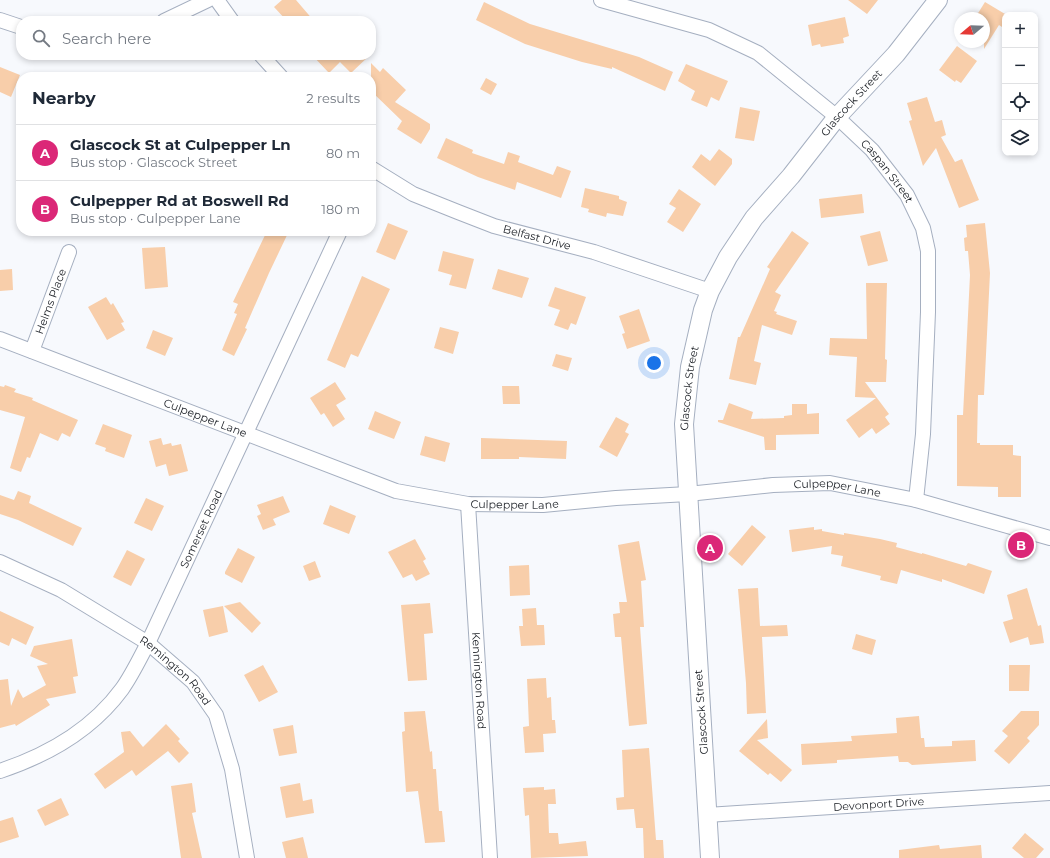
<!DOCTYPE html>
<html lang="en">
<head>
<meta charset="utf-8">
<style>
	body { margin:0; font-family:Montserrat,sans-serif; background:#f6f6f7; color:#1f2937 }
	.controls { position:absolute; right:12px; top:12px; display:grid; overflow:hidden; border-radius:8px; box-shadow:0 2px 6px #0003 }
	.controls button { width:36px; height:36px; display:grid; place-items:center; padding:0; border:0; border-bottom:1px solid #e0e1e3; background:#fff; color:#1f2937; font:20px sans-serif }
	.compass { position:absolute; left:954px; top:12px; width:36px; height:36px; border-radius:50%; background:#fff; box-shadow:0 2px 6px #0003; rotate:251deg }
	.you { position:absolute; left:654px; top:363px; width:14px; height:14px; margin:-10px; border:3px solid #fff; border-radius:50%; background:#1a73e8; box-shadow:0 0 0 6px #1a73e833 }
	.badge { display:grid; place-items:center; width:26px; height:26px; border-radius:50%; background:#db2777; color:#fff; font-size:13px; font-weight:700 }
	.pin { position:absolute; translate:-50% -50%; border:2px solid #fff; box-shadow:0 1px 4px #0006 }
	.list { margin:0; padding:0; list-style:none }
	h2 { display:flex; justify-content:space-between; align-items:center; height:52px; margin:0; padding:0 16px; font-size:17px }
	h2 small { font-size:13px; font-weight:400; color:#747a83 }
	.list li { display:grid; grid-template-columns:26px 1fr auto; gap:12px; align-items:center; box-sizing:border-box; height:56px; padding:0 16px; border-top:1px solid #e0e1e3 }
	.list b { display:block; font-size:15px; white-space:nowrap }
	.list p { margin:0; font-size:13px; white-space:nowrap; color:#747a83 }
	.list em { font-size:13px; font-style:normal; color:#747a83 }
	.icon { flex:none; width:22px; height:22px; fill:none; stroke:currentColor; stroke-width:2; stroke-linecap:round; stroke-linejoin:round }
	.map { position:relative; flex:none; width:1050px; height:858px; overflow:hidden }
	.search { position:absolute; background:#fff; box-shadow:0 2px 6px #0003; left:16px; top:16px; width:360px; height:44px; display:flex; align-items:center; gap:10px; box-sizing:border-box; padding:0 14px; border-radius:16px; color:#747a83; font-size:15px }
	.panel { position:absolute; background:#fff; box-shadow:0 2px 6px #0003; left:16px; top:72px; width:360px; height:164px; border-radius:16px }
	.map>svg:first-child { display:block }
	.building { fill:#f8ceaa }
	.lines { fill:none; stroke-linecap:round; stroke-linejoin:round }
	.minor-casing { stroke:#a5afc0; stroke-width:16 }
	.tertiary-casing { stroke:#a5afc0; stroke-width:20 }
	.minor { stroke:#fff; stroke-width:14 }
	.tertiary { stroke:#fff; stroke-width:18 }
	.labels { text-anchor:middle; stroke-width:3; stroke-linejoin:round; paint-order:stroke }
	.street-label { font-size:11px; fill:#20242a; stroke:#fff }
</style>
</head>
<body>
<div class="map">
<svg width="1050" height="858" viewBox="0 0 1050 858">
	<rect width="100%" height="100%" fill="#f7f9fd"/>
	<!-- building -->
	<path class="building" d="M282,0H296L314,21H287L274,7Z
		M848,0H878L867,14Z
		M484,2L530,24L639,57L673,72L665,91L612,67V69L582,62L525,44L476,20Z
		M985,2L1005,14V29L999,25L984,49V18H975Z
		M845,17L849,36L843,38L844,43L821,47L820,44L812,46L808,25Z
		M957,46L977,61L961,83L956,80L955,82L939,70Z
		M312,55H370L351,73L340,62L329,73Z
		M371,63L380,72L383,68L406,90L395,102L430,124V129L421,144L397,129L402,121L371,91Z
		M686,64L728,81L719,101L711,97L707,107L691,100L695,91L678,81Z
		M0,67L20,75L11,97L0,92Z
		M486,78L497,84L491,95L480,89Z
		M927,97L935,122L942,120L946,135L941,137L955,162L962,159L979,200L959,208L936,148L923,166L909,121L912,120L907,103Z
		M740,107L760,111L754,141L735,138Z
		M446,138L473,150L472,153L504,164L508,152L520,156L518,162L553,175L557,166L571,171L561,198L517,182L515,190L478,177L437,158Z
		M719,149L732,159V164L715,186L692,167L701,154L710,161Z
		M585,188L619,196V199L627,202L623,216L607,213L606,217L588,212L589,209L581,207Z
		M679,189L701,204L683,232L667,222L676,208L669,204Z
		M862,194L864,213L821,218L819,199Z
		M388,223L408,231L395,260L376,252Z
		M985,223L990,273L984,395H978L977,443H980V445H1013V455L1021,456V497H998V487L957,486V415H963L970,275L968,251H965L964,238L967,237L966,225Z
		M267,231H289L269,273L245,328L247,329L234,356L222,350L237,314L234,313L238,304L233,302Z
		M792,231L809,243L775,292L781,295L774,311L777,312L776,314L797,321L792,335L762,325L754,361L761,363L756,385L729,379L738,337H740L770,269L767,267Z
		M880,231L888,261L868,266L860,236Z
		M165,247L168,287L145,289L142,248Z
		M443,251L474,259L466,289L449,285L452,275L438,271Z
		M12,269L13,290L0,291V270Z
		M498,269L529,278L522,298L492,289Z
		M362,276L390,289L358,357L351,354L345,368L327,360Z
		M866,283H887L885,359L887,360L886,382H865L889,414L885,417L890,424L876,434L872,428L859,438L846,420L876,398L855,397L857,357L829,355L830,338L867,339Z
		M555,287L586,297L576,325L571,323L568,330L554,325L560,310L548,306Z
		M106,297L111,305L113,303L124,322L121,323L125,330L107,340L88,307Z
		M639,309L650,341L627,349L622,334L625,333L619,316Z
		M440,327L459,332L453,354L434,348Z
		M153,330L173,338L165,356L146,348Z
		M556,354L572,358L568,371L552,366Z
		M335,382L346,399L336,405L345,419L333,427L324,413L321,415L310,398Z
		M5,385L16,389L14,392L33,398L32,400L78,420L70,437L62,433L58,441L40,433L30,458L27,457L21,472L10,468L25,417L0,410V386L4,387Z
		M502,386H519L520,404H503Z
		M729,403L753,412L751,419L784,418V416L792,415V404H807V414L819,413V434L776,435V450H765L764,437L718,422V420H723Z
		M375,411L401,422L394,439L368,429Z
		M616,417L629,424L625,432L629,434L617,457L599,447Z
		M103,424L132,435L124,458L105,451L106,448L95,444Z
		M425,436L450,443L445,462L420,455Z
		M161,438L163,445L171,443L172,446L181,444L188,471L169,476L166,464L156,467L149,441Z
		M481,438L567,441L566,459L519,457V459H481Z
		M18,491L31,496L29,503L82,528L73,546L18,520L0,514V495L14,500Z
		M283,496L290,512L273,519L276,525L263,530L257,516L261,514L257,505Z
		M146,498L164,506L152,531L134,523Z
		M330,505L356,516L349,534L323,524Z
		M752,525L766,537L742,566L728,554Z
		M814,527V530L822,529V531L844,535V533L880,539L897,543L896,547L922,554V553L966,566L968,563L992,571L984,594L942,579V582L901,570L897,584L880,580L881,576L841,566L843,556L831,554L832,546L792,552L789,530Z
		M415,539L426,559L423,561L430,574L416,581L412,574L403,578L388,552Z
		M639,541L646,580L641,581L644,627H640L647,724L629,726L621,637H615L613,614L620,613L619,602H627L618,545Z
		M238,548L255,557L242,583L225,574V572Z
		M127,550L145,559L131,586L113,577Z
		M315,561L321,577L309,581L303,566Z
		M529,565L530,595L510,596L509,566Z
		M758,588L760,626L787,625L788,636L762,637L766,713L747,714L746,683L738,589Z
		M1027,588L1038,626L1041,625L1044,643L1030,645L1028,637L1010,643L1003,622L1013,619L1007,595Z
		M240,602L261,623L252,633L224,606Z
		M430,603L433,633L424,634L427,680L408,681L401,605Z
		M223,606L228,632L209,637L203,610Z
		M536,608L537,625H544L545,645L521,646L519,626H523L522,609Z
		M0,611L34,627L26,645L12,638L9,646L0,642Z
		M856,634L876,640L872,655L852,649Z
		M72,639L78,676L73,677L76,693L46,699L50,705L16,726L15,724L0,728V680L8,679L11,706L18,689L23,698L46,685L37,666L48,664L30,656L34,646Z
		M263,665L278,692L259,702L244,675Z
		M1009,665H1030L1029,691H1009Z
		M546,678L547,698L551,697L552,720H555L556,733L543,734L544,752L525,753L523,727L529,726L527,679Z
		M425,711L430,752L432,751L433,769H436L439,811H442L445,842L425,843L418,791L406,792L402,732L405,731L404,712Z
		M1021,711H1039V725L1027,738L1030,741L1009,764L994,751L1008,736L1002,731Z
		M919,716L921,738H924L925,747L952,746V741L975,740L976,761L912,765L908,762H899L898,756L837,760V763L802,765L801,744L852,741L851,736L897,733L896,718Z
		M767,719L768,738L757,740L792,770L781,782L770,773L768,775L739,751Z
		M166,724L180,739L178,741L189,753L179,763L168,751L136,776L132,770L105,789L94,774L124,752L121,732L130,731L143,747Z
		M293,725L297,753L279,756L273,729Z
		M649,748L656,840H663L664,858H644L643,828H636L634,809L617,810L616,798L624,797L622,750Z
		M192,783L196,812L192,813L202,858H181L171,786Z
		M300,783L303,801L312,799L314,813L286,818L280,787Z
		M544,787V790L555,789L556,804H548L549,833H558L559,844L586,841L588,856L531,858L529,815L525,816L523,788Z
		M61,798L69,815L45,826L37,810Z
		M13,817L19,837L0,843V821Z
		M1025,833L1044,849L1036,858H1024L1012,848Z
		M303,837L308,858H286L282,842Z
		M939,845L940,849L981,845L982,858H899V850Z"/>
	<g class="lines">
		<defs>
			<g id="minor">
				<path d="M217,0L232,21"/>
				<path id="s1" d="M601,0L709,30L758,53L837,117L872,150L907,195L923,228L928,251V312L923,434L916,500"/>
				<path d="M0,20L21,27"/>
				<path d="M164,21L208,0"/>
				<path d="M261,55L281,77"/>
				<path id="s2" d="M371,168L413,194L458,212L494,226L594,252L710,291"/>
				<path id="s3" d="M0,339L396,491L468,504L543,505L616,498L688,494L773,485L830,483L916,500L1050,538"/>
				<path id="s4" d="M32,351L69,252"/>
				<path id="s5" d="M468,504L490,858"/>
				<path id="s6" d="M0,562L61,590L148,643L193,682L216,715L232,769L247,858"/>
				<path id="s7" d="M0,771C48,755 92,730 122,689C132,675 140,658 148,643L340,231"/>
				<path id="s8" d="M707,815L1050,793"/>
			</g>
			<g id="tertiary">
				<path id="s9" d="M710,858L684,424L690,367L703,310L710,291L728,257L754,218L791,176L837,117L896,54L938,0"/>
			</g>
		</defs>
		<!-- minor casing -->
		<use href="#minor" class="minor-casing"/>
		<!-- tertiary casing -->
		<use href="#tertiary" class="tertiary-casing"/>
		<!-- minor -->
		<use href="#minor" class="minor"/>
		<!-- tertiary -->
		<use href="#tertiary" class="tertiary"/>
	</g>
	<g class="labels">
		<!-- street labels -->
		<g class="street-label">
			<text dy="4" stroke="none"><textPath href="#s9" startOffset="807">Glascock Street</textPath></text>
			<text dy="4" stroke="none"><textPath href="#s1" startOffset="342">Caspan Street</textPath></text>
			<text dy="4" stroke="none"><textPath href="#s2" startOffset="181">Belfast Drive</textPath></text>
			<text dy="4" stroke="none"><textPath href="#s4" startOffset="53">Helms Place</textPath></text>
			<text dy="4" stroke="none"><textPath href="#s9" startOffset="471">Glascock Street</textPath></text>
			<text dy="4" stroke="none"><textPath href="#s3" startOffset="220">Culpepper Lane</textPath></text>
			<text dy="4" stroke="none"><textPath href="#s3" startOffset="868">Culpepper Lane</textPath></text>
			<text dy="4" stroke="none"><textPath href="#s3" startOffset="544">Culpepper Lane</textPath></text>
			<text dy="4" stroke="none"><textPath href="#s7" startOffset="328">Somerset Road</textPath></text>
			<text dy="4" stroke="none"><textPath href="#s6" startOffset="208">Remington Road</textPath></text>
			<text dy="4" stroke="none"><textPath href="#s5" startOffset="177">Kennington Road</textPath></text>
			<text transform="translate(701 712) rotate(-94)" y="4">Glascock Street</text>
			<text dy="4" stroke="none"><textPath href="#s8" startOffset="172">Devonport Drive</textPath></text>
		</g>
	</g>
</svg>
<div class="controls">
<button>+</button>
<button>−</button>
<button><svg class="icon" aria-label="locate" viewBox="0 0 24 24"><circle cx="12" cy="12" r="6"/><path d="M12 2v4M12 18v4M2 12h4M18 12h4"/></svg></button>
<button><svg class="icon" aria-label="layers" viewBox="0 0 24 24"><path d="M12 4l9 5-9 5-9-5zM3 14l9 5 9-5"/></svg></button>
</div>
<svg class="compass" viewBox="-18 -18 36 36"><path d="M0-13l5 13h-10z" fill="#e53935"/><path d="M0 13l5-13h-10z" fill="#747a83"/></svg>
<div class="you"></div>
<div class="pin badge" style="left:710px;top:548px">A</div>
<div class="pin badge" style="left:1021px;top:545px">B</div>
<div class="search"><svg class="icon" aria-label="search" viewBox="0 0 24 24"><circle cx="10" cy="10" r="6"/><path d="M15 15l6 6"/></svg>Search here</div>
<section class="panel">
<h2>Nearby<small>2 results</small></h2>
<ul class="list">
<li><span class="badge">A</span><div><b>Glascock St at Culpepper Ln</b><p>Bus stop · Glascock Street</p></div><em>80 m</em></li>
<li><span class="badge">B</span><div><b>Culpepper Rd at Boswell Rd</b><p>Bus stop · Culpepper Lane</p></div><em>180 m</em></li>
</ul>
</section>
</div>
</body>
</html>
